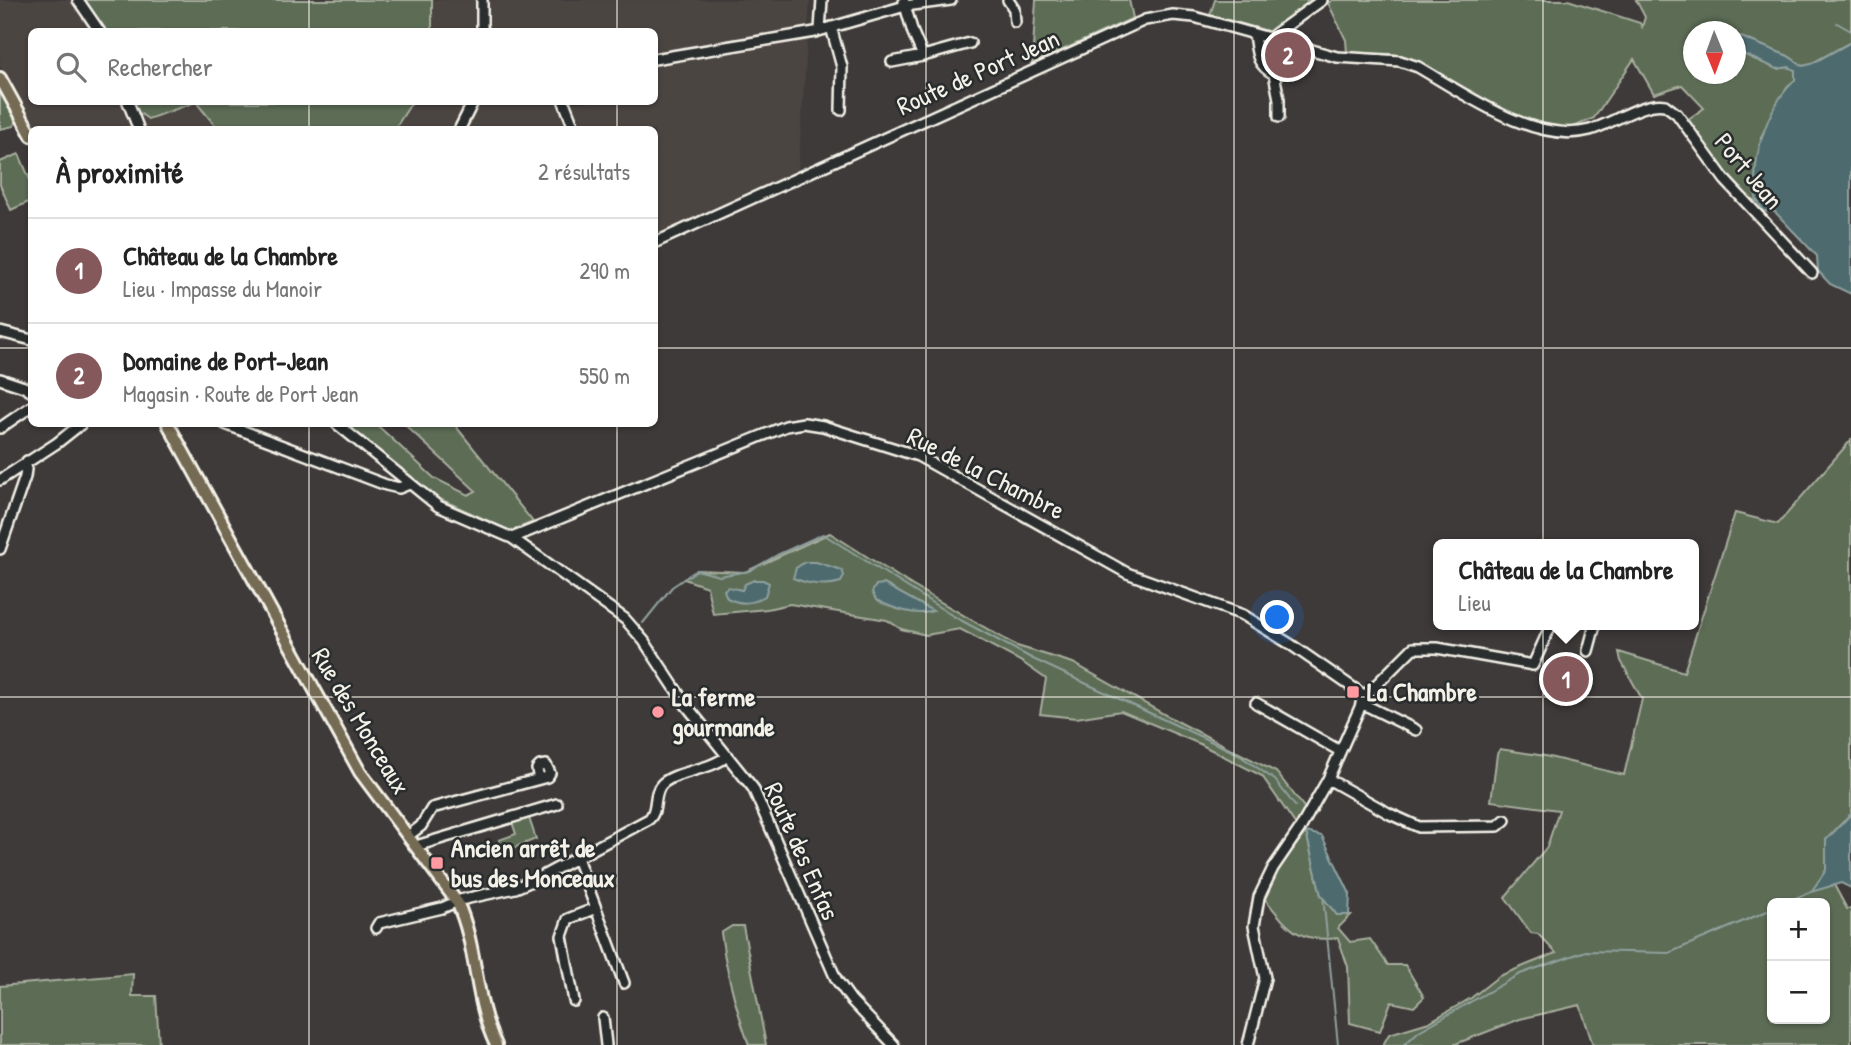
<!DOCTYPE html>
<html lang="fr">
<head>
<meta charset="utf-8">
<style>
	body { margin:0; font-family:"Patrick Hand",sans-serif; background:#f6f6f6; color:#222 }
	.controls { position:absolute; right:21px; bottom:21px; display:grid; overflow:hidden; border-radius:10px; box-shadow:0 2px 5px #0004 }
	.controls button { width:63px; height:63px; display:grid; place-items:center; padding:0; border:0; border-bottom:2px solid #e0e0e0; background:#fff; color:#222; font:35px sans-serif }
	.compass { position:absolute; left:1683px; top:21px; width:63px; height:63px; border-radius:50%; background:#fff; box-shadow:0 2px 5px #0004; rotate:179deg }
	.you { position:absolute; left:1278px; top:618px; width:24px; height:24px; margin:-18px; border:5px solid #fff; border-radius:50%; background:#1a73e8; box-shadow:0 0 0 10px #1a73e833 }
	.badge { display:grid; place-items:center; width:46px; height:46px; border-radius:50%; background:#85585c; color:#fff; font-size:23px; font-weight:700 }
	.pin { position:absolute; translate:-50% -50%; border:4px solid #fff; box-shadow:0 2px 7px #0006 }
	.popup { position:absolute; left:1433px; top:539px; width:266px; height:91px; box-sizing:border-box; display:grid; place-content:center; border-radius:10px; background:#fff; filter:drop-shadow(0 2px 5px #0005); font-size:23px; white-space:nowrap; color:#767676 }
	.popup b { font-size:26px; color:#222 }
	.popup::after { content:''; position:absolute; left:50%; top:100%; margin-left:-14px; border:14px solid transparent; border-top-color:#fff }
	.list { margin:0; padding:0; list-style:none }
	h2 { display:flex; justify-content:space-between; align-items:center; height:91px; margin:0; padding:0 28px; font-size:30px }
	h2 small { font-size:23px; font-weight:400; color:#767676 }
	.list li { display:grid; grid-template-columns:46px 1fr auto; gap:21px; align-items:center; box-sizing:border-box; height:105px; padding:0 28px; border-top:2px solid #e0e0e0 }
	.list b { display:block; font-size:26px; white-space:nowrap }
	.list p { margin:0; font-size:23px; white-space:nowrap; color:#767676 }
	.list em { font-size:23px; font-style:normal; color:#767676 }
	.icon { flex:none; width:38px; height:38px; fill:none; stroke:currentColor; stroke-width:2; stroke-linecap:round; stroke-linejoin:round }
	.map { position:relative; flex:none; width:1851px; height:1045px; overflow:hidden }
	.search { position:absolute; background:#fff; box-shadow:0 2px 5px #0004; left:28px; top:28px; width:630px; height:77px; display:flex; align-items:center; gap:18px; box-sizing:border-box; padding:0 24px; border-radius:10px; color:#767676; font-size:26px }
	.panel { position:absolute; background:#fff; box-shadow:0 2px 5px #0004; left:28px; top:126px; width:630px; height:301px; border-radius:10px }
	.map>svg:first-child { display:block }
	.built { fill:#4c4443; fill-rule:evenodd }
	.green { fill:#5c6c54; stroke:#a8ae9e; stroke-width:2; fill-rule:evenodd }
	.water { fill:#4d6b6e; stroke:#90a19f; stroke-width:2 }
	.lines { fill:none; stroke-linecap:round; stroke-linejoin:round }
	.stream { stroke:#90a19f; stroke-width:2 }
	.minor-casing { stroke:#f4f1e8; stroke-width:14 }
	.major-casing { stroke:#f4f1e8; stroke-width:16 }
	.minor { stroke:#2a2d2e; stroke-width:9 }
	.major { stroke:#746b52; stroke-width:10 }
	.grid { fill:none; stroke:#f4f1e8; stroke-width:2; stroke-opacity:0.55 }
	.poi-dot { fill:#ff9aa2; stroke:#2a2d2e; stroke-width:2.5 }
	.labels { text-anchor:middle; stroke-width:5; stroke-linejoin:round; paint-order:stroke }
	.street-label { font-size:26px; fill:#f4f1e8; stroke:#2a2d2e }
	.poi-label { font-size:26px; font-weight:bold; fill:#f4f1e8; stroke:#2a2d2e; text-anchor:start }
</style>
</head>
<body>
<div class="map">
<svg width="1851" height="1045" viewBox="0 0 1851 1045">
	<rect width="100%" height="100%" fill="#3e3a3a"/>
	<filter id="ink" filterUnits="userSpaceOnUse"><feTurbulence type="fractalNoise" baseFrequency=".0143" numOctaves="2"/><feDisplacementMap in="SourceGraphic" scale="14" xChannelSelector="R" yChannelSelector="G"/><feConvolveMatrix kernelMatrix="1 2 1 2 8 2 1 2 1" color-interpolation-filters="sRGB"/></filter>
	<g filter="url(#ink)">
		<!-- built -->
		<path class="built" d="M0,0H810L798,170L655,235L654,130L38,129L0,66ZM32,32H654V102H32Z"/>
		<!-- green -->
		<path class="green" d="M80,0H432V31H99Z
			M1036,0H1129L1133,18L1032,64Z
			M1215,0H1317L1271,32L1210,15Z
			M1333,0H1568L1640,23L1642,27L1645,17L1636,0H1851V42L1811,64L1803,66L1788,56L1736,35V32H1694V74H1736V51L1777,69L1789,67L1795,70V80L1787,87L1761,137L1757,202C1726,183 1708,150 1687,120L1704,108L1682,85L1654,94L1634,59L1594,118L1569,129L1551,128L1519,118L1417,61L1393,54L1347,53L1346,40L1328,3Z
			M0,90L17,117L14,126L0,129Z
			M131,102H412L394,130L218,129L196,102L148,119L134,109Z
			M19,154L31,182V201L11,210L0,185V162Z
			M343,424H376L434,478L468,495L476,491L404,424H454L533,522L511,531L429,494Z
			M1851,440V814L1826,840V870L1847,909H1851V1045H1593L1580,1005L1520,1019L1453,1045H1383L1389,1034L1429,1022L1471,998L1499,976L1556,953L1538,934L1531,933L1505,897L1547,847L1559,810L1491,801L1497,754L1500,749L1545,756L1624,775L1642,699L1621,661L1619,652L1684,672L1735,513L1778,524ZM1772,903H1825V1019H1772Z
			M830,533L913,586L1017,646L1073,663L1171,718L1276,772L1307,811L1296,825L1262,776L1200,744L1121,711L1076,718L1040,714L1046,679L1022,662L960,629L926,635L901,629L887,620L790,604L767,609L713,614L707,587L684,579L697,570L745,572Z
			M529,818L536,839L506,851L505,848L502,849L499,840L516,834L512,822Z
			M1306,832L1321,895L1337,915H1351L1338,928L1350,942L1370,939L1388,965H1405L1424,997L1414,1007L1391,1002L1380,1031L1350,1023L1348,967L1338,938C1298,943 1288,928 1265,899L1275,872Z
			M732,926H743L766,1045H749C736,1009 726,971 721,933Z
			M133,974L132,996H156L159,1045H0V986Z"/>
		<!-- water -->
		<path class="water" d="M1736,35L1788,56L1803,66L1811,64L1851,42V294L1830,284L1818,271L1817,256L1775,212L1763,211C1761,205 1757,203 1756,197C1751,158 1767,106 1795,80V70L1789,67L1777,69L1736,51Z
			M805,562H816L842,570L844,576L841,582C826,587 807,584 793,578L796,568Z
			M754,580H763L769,583L765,596C751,604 741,605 727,598L724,590L728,587L742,590L745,584Z
			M884,584L933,611C916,617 891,608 876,600L872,592L876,585Z
			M1851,814V888L1841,883L1811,892L1826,870V840Z
			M1306,832L1322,836L1350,894L1349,915H1337L1321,895Z"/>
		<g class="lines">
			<!-- stream -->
			<path class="stream" d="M1837,23L1851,31
				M643,623L672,587L697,570L719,576L749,571L777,555L823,534L953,616L1033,659L1236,753L1275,780L1295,806
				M1323,896L1338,1045
				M1784,903L1812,891
				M1404,1045L1419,1031L1520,974L1586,951L1669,953L1772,909"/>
			<defs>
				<path id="minor" d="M78,0L100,32
					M1008,0L1014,9L1015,22
					M904,2L913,33L923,56L970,43
					M831,27L842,67L841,110
					M820,30L822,0
					M482,32V0
					M1254,34C1257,54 1256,64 1274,74L1279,99V117
					M1273,39L1275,34L1322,0
					M654,59L815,32L905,6L951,0
					M892,62L923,56
					M128,102L139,130
					M564,102L575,130
					M459,130L473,102
					M654,243L1145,20L1173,15L1194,17L1337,57L1400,61L1418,67C1463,93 1535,145 1590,130C1611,124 1644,101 1665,105L1677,114L1725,180L1812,273
					M0,332L32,340
					M0,379L24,387L32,392
					M225,424L386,485L399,488L409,484
					M337,424L438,506L512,538L625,619L644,641L686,705L753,788L836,979L851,1000L894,1045
					M0,428L32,406
					M0,480L57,443L81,424
					M512,538L786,426L804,423L823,426L918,456L1127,573L1243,615L1290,644L1365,696
					M0,549L25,477L27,461
					M1588,651L1595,625
					M1256,703L1340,751
					M1361,703L1416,730
					M1328,779L1390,814L1419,827L1498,826L1505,820
					M408,836L421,826L432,808L547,777L550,773L546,765L540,766L537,769L538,775L542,778
					M416,846L557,804
					M577,858L624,983
					M376,928L379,923L442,908L460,900L515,888L539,878L649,819C659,810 652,794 662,784C675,771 709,771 727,756
					M574,1001L562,936L568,919L596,908
					M603,1018L606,1045
					M1248,1045L1265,978L1254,926L1259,897L1273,868L1301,827L1328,779L1365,696L1413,648H1437L1533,665L1551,625"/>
				<path id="major" d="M0,78L32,136
					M168,424L360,772L457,902C478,947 474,1001 496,1045"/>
			</defs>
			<!-- minor casing -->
			<use href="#minor" class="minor-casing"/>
			<!-- major casing -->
			<use href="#major" class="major-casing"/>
			<!-- minor -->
			<use href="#minor" class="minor"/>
			<!-- major -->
			<use href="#major" class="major"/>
		</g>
	</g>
	<!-- grid -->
	<path class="grid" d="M309,0V32M617,0V32M926,0V1045M1234,0V1045M1543,0V1045M309,102V130M617,102V130M0,348H32M654,348H1851M309,424V1045M617,424V1045M0,697H1851"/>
	<!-- markers -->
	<g class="poi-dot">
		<rect x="1346" y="685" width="14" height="14" rx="3.5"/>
		<circle cx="658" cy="712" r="7"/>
		<rect x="430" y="856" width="14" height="14" rx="3.5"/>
	</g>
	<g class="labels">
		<!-- street labels -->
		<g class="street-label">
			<text transform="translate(978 72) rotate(-24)" y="9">Route de Port Jean</text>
			<text transform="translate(1749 171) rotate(50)" y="9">Port Jean</text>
			<text transform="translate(986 473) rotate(27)" y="9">Rue de la Chambre</text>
			<text transform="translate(361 721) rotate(59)" y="9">Rue des Monceaux</text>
			<text transform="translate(802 851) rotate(66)" y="9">Route des Enfas</text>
		</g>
		<!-- poi labels -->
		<g class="poi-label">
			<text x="1367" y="701">La Chambre</text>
			<text x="672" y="706">La ferme<tspan x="672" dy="30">gourmande</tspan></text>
			<text x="451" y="857">Ancien arrêt de<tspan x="451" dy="30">bus des Monceaux</tspan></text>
		</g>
	</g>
</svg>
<div class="controls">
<button>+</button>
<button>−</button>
</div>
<svg class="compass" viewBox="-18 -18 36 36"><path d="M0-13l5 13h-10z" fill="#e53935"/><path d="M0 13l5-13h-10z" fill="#767676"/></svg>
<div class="you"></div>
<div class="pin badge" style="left:1566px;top:679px">1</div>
<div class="popup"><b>Château de la Chambre</b>Lieu</div>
<div class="pin badge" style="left:1288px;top:55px">2</div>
<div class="search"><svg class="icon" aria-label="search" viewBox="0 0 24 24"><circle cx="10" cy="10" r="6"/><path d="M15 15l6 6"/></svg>Rechercher</div>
<section class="panel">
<h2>À proximité<small>2 résultats</small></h2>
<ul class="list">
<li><span class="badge">1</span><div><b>Château de la Chambre</b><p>Lieu · Impasse du Manoir</p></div><em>290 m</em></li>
<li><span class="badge">2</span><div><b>Domaine de Port-Jean</b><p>Magasin · Route de Port Jean</p></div><em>550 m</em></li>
</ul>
</section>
</div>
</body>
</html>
